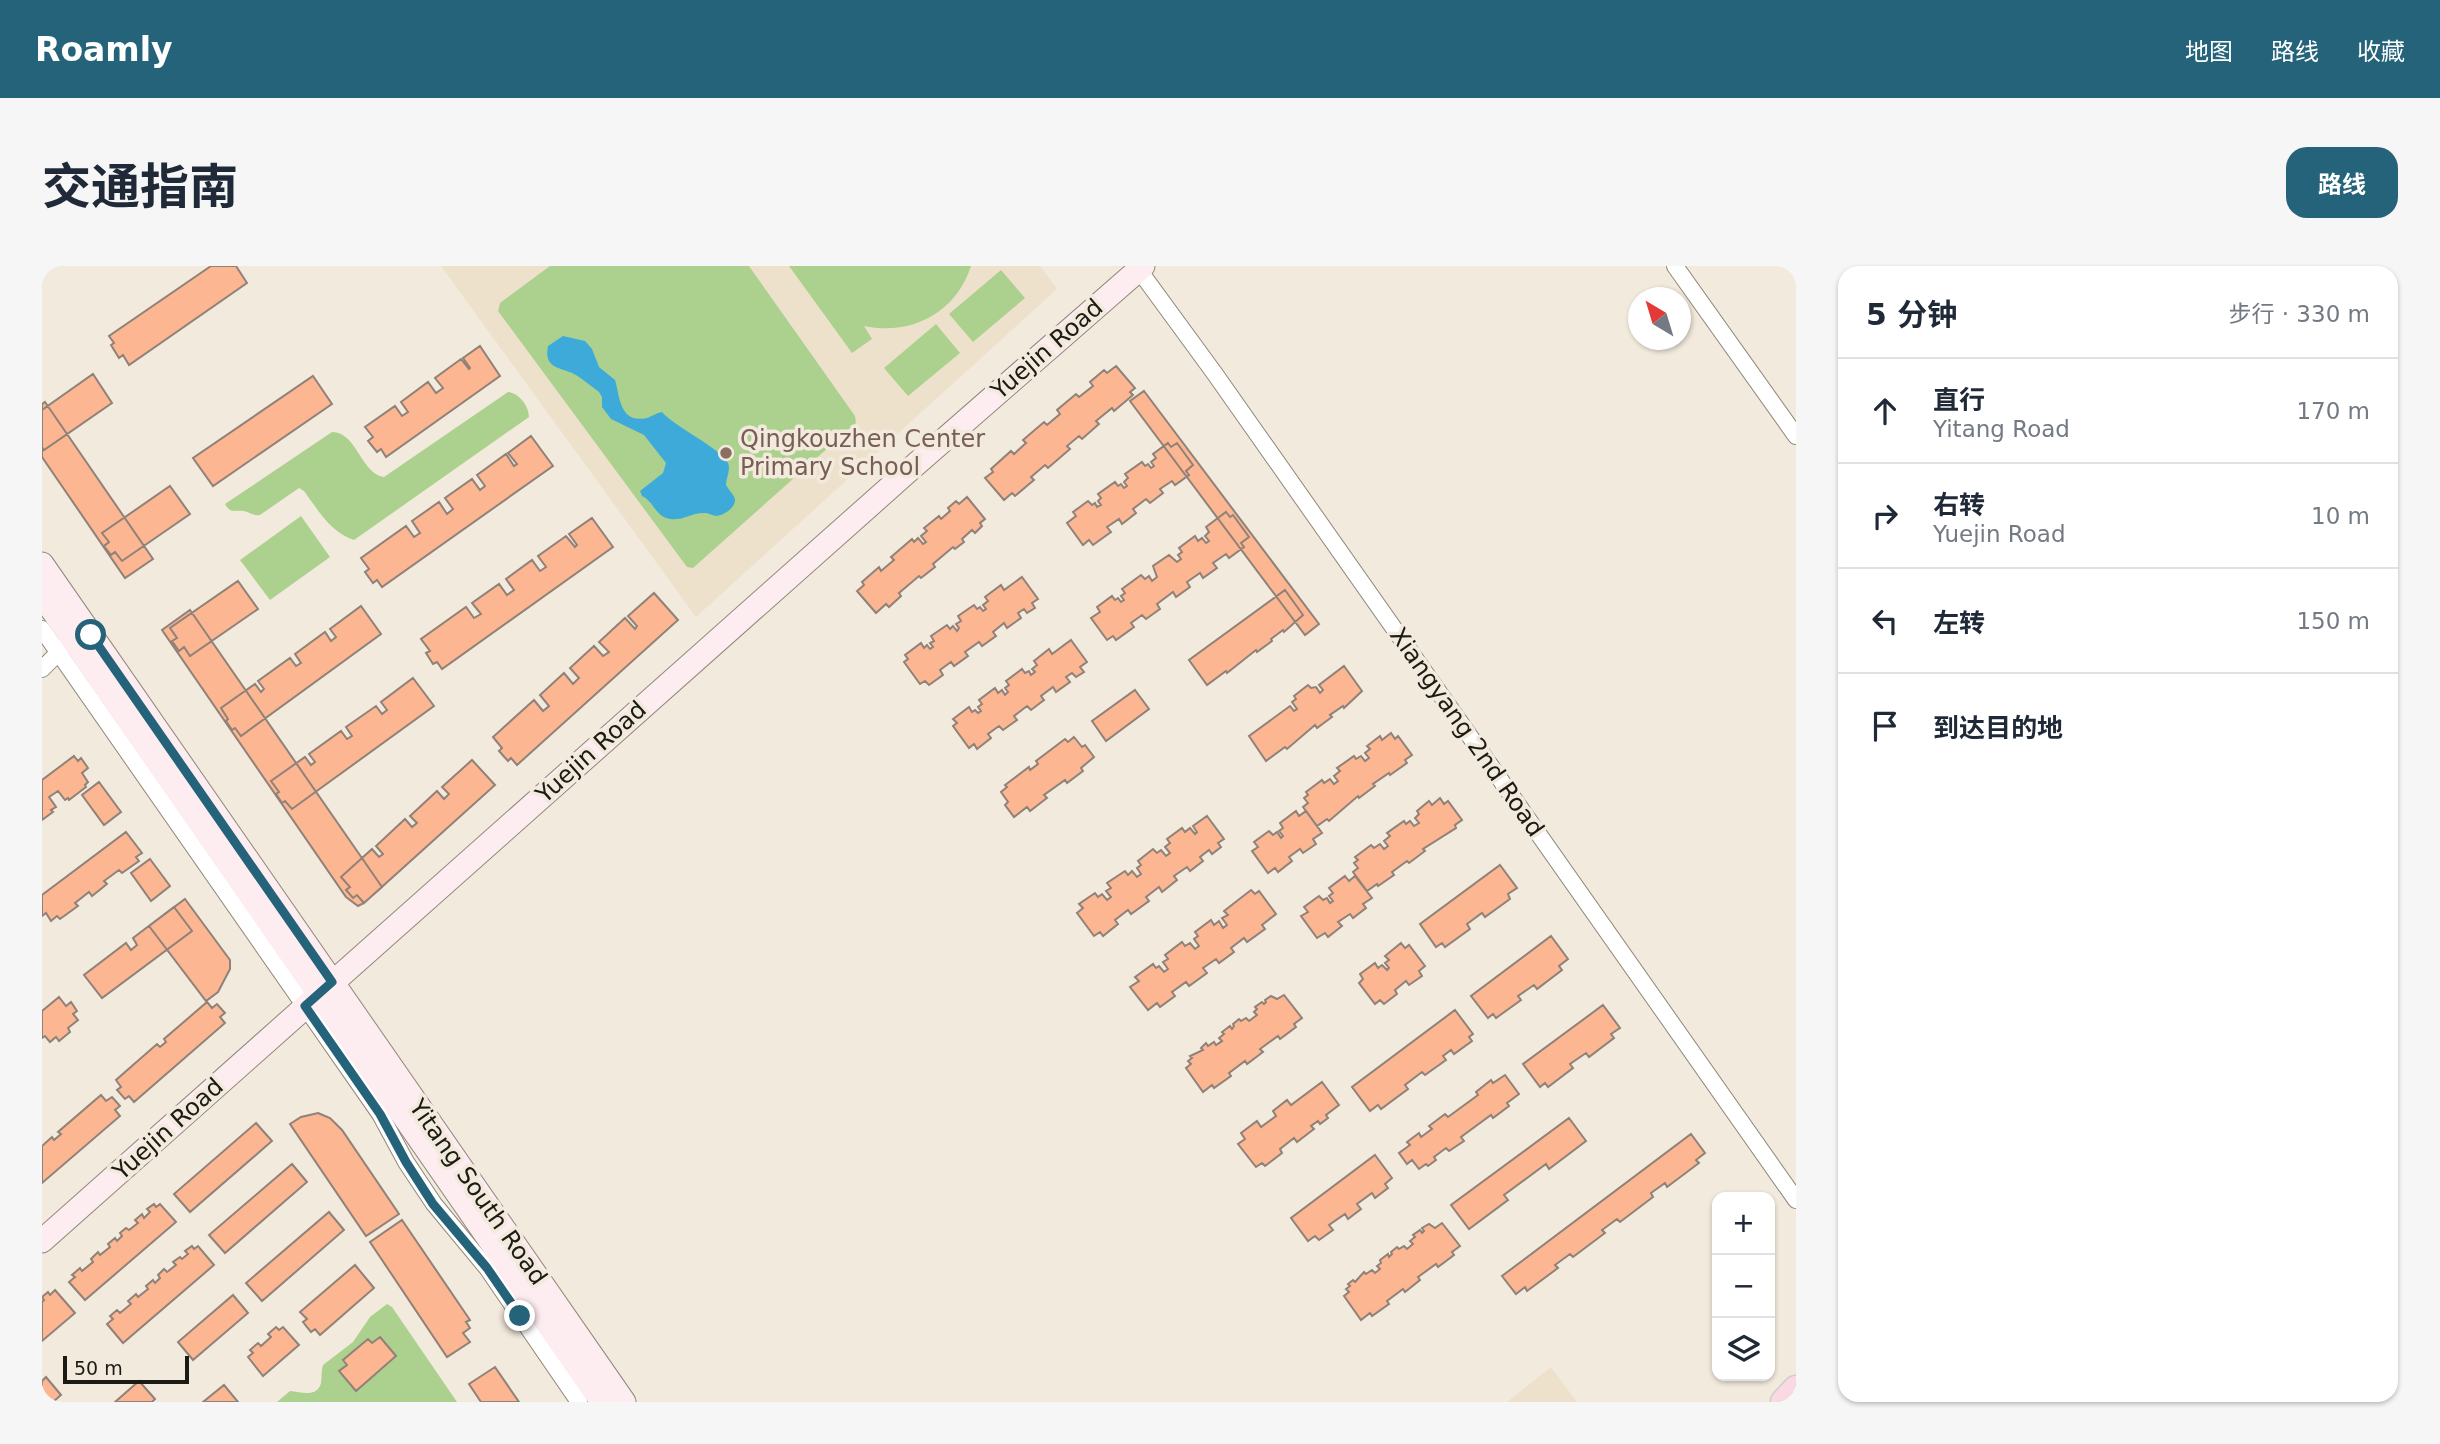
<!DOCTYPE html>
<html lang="zh">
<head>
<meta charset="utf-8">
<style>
	body { margin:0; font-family:"DejaVu Sans","Noto Sans SC",sans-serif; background:#f6f6f7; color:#1f2937 }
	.controls { position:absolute; right:21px; bottom:21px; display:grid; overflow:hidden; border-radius:14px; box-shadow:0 2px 5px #0004 }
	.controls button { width:63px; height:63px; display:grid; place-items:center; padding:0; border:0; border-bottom:2px solid #e0e1e3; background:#fff; color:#1f2937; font:35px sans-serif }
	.compass { position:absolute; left:1586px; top:21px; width:63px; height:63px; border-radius:50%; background:#fff; box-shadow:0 2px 5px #0004; rotate:322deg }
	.scale { position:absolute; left:21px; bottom:18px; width:126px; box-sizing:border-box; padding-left:7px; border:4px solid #1c1a14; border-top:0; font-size:19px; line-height:24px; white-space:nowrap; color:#1c1a14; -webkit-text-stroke:5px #f2eadc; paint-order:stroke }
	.stop { position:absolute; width:21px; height:21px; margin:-16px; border:5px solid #246379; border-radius:50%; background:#fff }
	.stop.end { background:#246379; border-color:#fff; box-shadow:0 2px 7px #0008 }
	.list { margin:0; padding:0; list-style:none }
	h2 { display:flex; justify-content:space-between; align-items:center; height:91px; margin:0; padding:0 28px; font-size:30px }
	h2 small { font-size:23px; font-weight:400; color:#747a83 }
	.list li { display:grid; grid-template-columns:46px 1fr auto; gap:21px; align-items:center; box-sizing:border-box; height:105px; padding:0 28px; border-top:2px solid #e0e1e3 }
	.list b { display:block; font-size:26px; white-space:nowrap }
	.list p { margin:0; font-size:23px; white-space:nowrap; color:#747a83 }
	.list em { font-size:23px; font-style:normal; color:#747a83 }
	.icon { flex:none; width:38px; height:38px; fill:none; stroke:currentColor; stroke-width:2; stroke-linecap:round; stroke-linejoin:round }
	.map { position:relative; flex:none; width:1754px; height:1136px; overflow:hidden; border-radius:21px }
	header { display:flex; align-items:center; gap:42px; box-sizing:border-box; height:98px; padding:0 35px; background:#246379; color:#fff }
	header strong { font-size:33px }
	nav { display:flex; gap:38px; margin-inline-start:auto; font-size:24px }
	.intro { display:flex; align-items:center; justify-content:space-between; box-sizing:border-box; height:168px; padding:0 42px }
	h1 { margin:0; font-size:49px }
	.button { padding:18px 32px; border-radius:21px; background:#246379; color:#fff; font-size:24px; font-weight:700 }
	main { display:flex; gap:42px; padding:0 42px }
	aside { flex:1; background:#fff; border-radius:21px; box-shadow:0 2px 5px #0004 }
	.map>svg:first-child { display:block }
	.built { fill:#ede1cc }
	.green { fill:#acd18e }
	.water { fill:#3daada }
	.building { fill:#fcb691; stroke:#908179; stroke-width:2 }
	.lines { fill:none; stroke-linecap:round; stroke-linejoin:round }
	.street-casing { stroke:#8f887a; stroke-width:18 }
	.secondary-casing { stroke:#8f887a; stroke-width:25 }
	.primary-casing { stroke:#cdcdcb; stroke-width:29 }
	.street { stroke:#fff; stroke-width:16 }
	.secondary { stroke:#fdecf0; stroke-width:23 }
	.primary { stroke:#fbd9e2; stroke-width:26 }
	.route { stroke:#246379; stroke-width:9 }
	.education-dot { fill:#8d6e63; stroke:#f2eadc; stroke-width:2.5 }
	.labels { text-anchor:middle; stroke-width:7; stroke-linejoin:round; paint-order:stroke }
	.street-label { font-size:24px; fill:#1c1a14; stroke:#f2eadc }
	.education-label { font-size:24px; fill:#785e54; stroke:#f2eadc; text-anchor:start }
</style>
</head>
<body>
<header>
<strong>Roamly</strong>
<nav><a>地图</a><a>路线</a><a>收藏</a></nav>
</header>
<div class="intro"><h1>交通指南</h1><a class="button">路线</a></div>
<main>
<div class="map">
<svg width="1754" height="1136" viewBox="0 0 1754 1136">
	<rect width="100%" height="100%" fill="#f2eadc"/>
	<!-- built -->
	<path class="built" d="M399,0H998L1015,23L654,351Z
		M1509,1101L1535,1136H1465Z"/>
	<!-- green -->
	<path class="green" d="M508,0H707L813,150L814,157L651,302L645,301L456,45L458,37Z
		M747,0H929C914,47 869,70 822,60L830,73L810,87Z
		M959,4L983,32L931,76L907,48Z
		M894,58L918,87L866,130L842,102Z
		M466,126C477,127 487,140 487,151L312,274C289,267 276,244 262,225L257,222L218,249C210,250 208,246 202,245C191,244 189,248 183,238L290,166C315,166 319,208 342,211Z
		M259,250L288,291L228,334L198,294Z
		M345,1038L350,1041L415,1136H235L248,1125C259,1126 275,1132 279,1117C280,1111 279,1105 281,1099L311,1076L328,1051Z"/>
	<!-- water -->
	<path class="water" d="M521,70L543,75L550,83L557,101L573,114C578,130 577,158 605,152C611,150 614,147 620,146C633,161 678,182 686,197C689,204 684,212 684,219C686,223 692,229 693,233C694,242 681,250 673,250C670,249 666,247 663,247C649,246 639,257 624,252C613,248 611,235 600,230L598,225L621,207L624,197L602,169L569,153L560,141V131L557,126C549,120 542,114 534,109C520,101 501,104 506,80Z"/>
	<!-- building -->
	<path class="building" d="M169,0H194L205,17L87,99L81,89L77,92L69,79L72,77L67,70Z
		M438,80L458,110L344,191L339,183L335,186L326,175L331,171L323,161L353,140L360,150L366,146L359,136L386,116L394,127L401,122L393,112L419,93L427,103L428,102L421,92Z
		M1074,100L1093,122L1088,126L1091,129L1072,145L1070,142L1054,155L1057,158L1040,173L1037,170L1025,180L1028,183L1006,202L1003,199L989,211L992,214L973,230L970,227L962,234L943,212L951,206L949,203L969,185L972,188L984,177L981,174L1002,156L1005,159L1018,148L1015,144L1034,128L1037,131L1051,120L1048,116L1062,104L1065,107Z
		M51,108L70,137L2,184L0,181V144Z
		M271,110L290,138L171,220L151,192Z
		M1102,125L1277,358L1263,369L1088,135Z
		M3,136L111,293L83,312L0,191V138Z
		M489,170L511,200L340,321L335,314L331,317L323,306L327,303L319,292L364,260L372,271L378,267L370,255L397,236L405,248L411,243L403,232L430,213L438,224L443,220L435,209L464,188L472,200L475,198L466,187Z
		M1126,177L1129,181L1135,177L1151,199L1144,205L1147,209L1133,219L1130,215L1118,223L1121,227L1108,237L1104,233L1091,243L1094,247L1080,258L1077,253L1065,261L1069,266L1051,279L1047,274L1041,279L1025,257L1034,250L1031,246L1046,235L1050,239L1053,237L1055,241L1059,239L1056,235L1059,232L1056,228L1073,216L1076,220L1079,218L1082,222L1085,220L1082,216L1086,212L1083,208L1100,196L1103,200L1106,198L1109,202L1112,200L1109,196L1114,192L1111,188Z
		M128,220L148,248L80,295L73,286L69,289L62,280L67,276L60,267Z
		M925,231L943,253L938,257L940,260L933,267L930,264L920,273L922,276L913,283L911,281L891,298L893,301L879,312L877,310L857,327L859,330L847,341L844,338L834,347L815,325L822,319L820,316L837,301L839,305L852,294L849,291L870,273L872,276L876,272L881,278L884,276L879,270L885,265L882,262L897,250L899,253L908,245L906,242L914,235L917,238Z
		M1184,246L1188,251L1191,249L1207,271L1199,277L1202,281L1187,292L1184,288L1171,297L1175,302L1161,312L1158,307L1145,316L1148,321L1134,331L1131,326L1115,338L1118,343L1104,353L1100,349L1089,357L1092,361L1074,374L1071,370L1065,374L1049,352L1058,346L1055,341L1070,330L1073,334L1076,332L1079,336L1082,334L1079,330L1083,327L1080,323L1099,309L1103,313L1107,310L1110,315L1115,311L1111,300L1127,289L1135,296L1139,293L1136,289L1140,286L1137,282L1153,270L1156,275L1160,272L1164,277L1167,275L1163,270L1167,266L1164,261Z
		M550,252L571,281L400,403L395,396L391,398L384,387L388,385L379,373L424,341L432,352L439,348L430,337L457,318L465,329L472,324L464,313L490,294L498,305L504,301L496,290L524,270L533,281L535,279L527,268Z
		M980,311L996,333L990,337L993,342L985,347L982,343L976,347L979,352L965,362L962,357L951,366L954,370L940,380L937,376L923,386L926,390L912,400L909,396L898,404L901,409L887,419L883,415L878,418L862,396L866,393L863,389L879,377L882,382L885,379L888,383L891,381L888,377L892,375L889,370L905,359L908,363L911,360L915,365L917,362L914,358L919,355L916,350L932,339L935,343L938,341L941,345L944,343L941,339L946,335L943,331L959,319L962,324Z
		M196,315L216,343L148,390L142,381L137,385L130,375L135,372L128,362Z
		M1243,324L1261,349L1242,366L1241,364L1229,373L1230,375L1215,386L1214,384L1185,407L1184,405L1165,419L1147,394Z
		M612,327L636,354L475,499L469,492L466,495L457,485L460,482L451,471L492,434L501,445L507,440L498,429L522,407L531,418L537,412L528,402L552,380L561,390L567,386L557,376L583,352L593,363L595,360L586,350Z
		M319,340L339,368L199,470L193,462L190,464L184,455L186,453L179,442L213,418L219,426L222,423L216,415L248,392L254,400L259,397L253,388L283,366L289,375L294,371L288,363Z
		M148,344L340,621L322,637L316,640L304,631L120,364Z
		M1029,374L1045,396L1038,401L1042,406L1034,411L1030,407L1024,411L1028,416L1014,426L1011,421L999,430L1002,434L989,444L985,440L972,450L975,454L961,464L957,460L946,468L949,472L935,483L932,478L927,482L911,460L915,457L911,453L927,441L930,446L933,444L936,447L939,445L936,441L940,438L937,434L953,422L956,427L960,424L963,429L966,426L963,422L967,419L964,415L980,403L983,407L987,405L989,409L993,406L990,403L995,399L992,395L1007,383L1010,388Z
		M1302,400L1320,425L1302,442L1301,440L1288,449L1290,451L1275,462L1273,459L1245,483L1243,481L1224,495L1207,470L1248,440L1252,445L1255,443L1250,436L1254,433L1252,430L1266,419L1269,422L1274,421L1278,427L1281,424L1277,419Z
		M371,412L392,440L250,543L243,535L240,537L234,528L237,526L229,515L263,491L269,499L273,496L267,488L299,465L305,473L310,470L304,461L334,440L340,448L345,444L339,436Z
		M1093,424L1107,443L1064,475L1050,455Z
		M1349,467L1353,473L1356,470L1370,489L1363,494L1365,497L1348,509L1347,507L1331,518L1333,520L1317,532L1316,530L1287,555L1285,553L1275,560L1261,541L1266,537L1262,532L1266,529L1264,526L1280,514L1282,517L1288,513L1292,518L1296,515L1292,510L1298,505L1295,502L1312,490L1314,493L1319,490L1323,495L1327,492L1323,487L1328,483L1325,480L1338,470L1340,474Z
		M1032,471L1040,481L1043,479L1052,491L1039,502L1041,505L1025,517L1023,514L1002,529L1005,532L988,545L985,541L972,551L963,539L966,536L959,526L965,521L963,519L987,501L988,504L996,498L994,495L1023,473L1026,476Z
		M32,490L36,495L39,492L46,502L40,507L46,516L43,519L44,521L27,534L26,532L23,534L16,525L7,531L14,541L9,544L11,546L0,554V514Z
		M430,494L453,519L322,637L315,629L311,632L304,624L308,621L299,611L330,583L337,591L341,588L334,580L363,553L370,561L375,557L368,550L395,525L402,533L407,528L400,521Z
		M57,516L79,546L62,559L40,529Z
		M1398,532L1402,538L1406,535L1420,554L1413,559L1414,562L1381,583L1383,585L1367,597L1365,595L1350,606L1352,609L1336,620L1335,618L1325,625L1311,606L1316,602L1312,597L1316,594L1313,591L1329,579L1332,582L1338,578L1342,583L1346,580L1342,575L1348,570L1345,567L1362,555L1364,558L1368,555L1372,560L1377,557L1373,552L1377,548L1375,545L1387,535L1390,539Z
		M1254,545L1257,550L1264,545L1280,567L1271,573L1274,578L1261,587L1258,583L1247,591L1250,595L1236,606L1233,602L1226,607L1210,585L1216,581L1212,576L1227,565L1231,569L1235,566L1239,572L1241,570L1237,565L1241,562L1238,557Z
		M1165,550L1182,573L1176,577L1179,581L1170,588L1167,584L1158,591L1161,595L1148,605L1145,601L1132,610L1135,614L1120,626L1117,621L1104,631L1107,635L1089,648L1086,644L1073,654L1076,658L1061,670L1058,666L1052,670L1035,647L1041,642L1037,638L1053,627L1056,631L1060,628L1065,634L1069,631L1064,625L1069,622L1065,617L1083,605L1086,609L1090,605L1095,611L1099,608L1095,602L1099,599L1096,595L1111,583L1115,587L1119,584L1124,590L1128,587L1123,581L1128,577L1125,573L1140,562L1143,566L1148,562L1153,568L1155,566L1151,560Z
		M84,566L100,587L94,591L97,595L80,607L77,604L62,615L65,618L50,630L47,626L33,637L36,640L18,653L15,650L9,655L4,647L0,650V629Z
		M108,593L128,620L109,635L89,607Z
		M1458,599L1475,622L1466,628L1468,633L1443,651L1440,647L1425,658L1428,663L1403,681L1400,677L1394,681L1378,658Z
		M1303,610L1307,615L1313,610L1330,632L1321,638L1324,642L1311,652L1308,648L1296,656L1300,660L1286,671L1283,667L1275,672L1259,650L1266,646L1262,641L1277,630L1281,634L1285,632L1288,637L1291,635L1287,630L1291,627L1287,622Z
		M1209,624L1213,628L1217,625L1234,648L1220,659L1223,663L1205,676L1202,672L1189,682L1192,686L1177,697L1174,693L1161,702L1165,707L1147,720L1144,716L1130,726L1133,730L1118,741L1115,737L1106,744L1088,721L1097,715L1093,711L1111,698L1114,702L1117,700L1122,706L1126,703L1121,696L1126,693L1123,689L1140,676L1143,680L1148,677L1153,683L1157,680L1152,673L1156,670L1153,666L1169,654L1172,659L1177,655L1181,662L1185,659L1180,652L1186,649L1182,645Z
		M143,633L188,694V703L176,726L164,735L107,660Z
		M132,641L150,665L60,732L42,709L84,677L89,684L95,679L91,672Z
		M1509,670L1526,693L1517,700L1520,704L1495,723L1492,719L1476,730L1479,734L1454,752L1451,748L1446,752L1429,730Z
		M1359,677L1363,682L1367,679L1383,700L1377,705L1380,710L1367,719L1364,715L1353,724L1355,728L1342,738L1338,734L1333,738L1317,717L1321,713L1318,708L1333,697L1336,702L1340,699L1345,704L1347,702L1343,697L1347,694L1343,690Z
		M1242,729L1260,752L1252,758L1254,761L1238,773L1236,770L1218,783L1221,786L1205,798L1203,795L1187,807L1189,810L1172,822L1170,819L1161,826L1144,802L1149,798L1146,795L1150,792L1148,790L1161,784L1159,782L1164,777L1166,780L1172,776L1174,779L1180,775L1177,772L1182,768L1180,766L1188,760L1190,763L1192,760L1191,758L1197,753L1199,755L1204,752L1207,755L1215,749L1212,746L1215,743L1213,741L1220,736L1222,738L1224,736L1223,734L1229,730L1235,733Z
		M17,731L24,740L29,736L35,745L31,748L36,754L26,762L28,766L17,775L14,771L8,776L3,770L0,772V745Z
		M165,736L170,742L175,738L183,747L178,751L183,757L92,836L87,830L83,833L75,824L79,821L74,814L115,778L118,781L124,776L122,773Z
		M1561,739L1578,762L1569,768L1572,772L1547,791L1544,787L1528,798L1531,802L1506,821L1503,817L1498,821L1481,798Z
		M1413,744L1431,768L1427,771L1430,775L1412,788L1409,784L1401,790L1404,794L1383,809L1380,806L1363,819L1366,823L1339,843L1336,839L1328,845L1310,821Z
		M1463,809L1477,828L1465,837L1467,840L1451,852L1449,849L1419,871L1422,875L1407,885L1404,882L1392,891L1394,894L1386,900L1384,898L1377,903L1370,894L1365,898L1357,887L1368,879L1365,876L1377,867L1379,871L1390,863L1387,860L1403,848L1406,851L1436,829L1434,826L1449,814L1451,817Z
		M1280,816L1297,839L1284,849L1286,852L1278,858L1276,855L1269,860L1272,863L1255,876L1252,872L1238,883L1240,887L1223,900L1220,897L1214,901L1196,878L1203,873L1199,867L1215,855L1219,861L1234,850L1231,845L1245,834L1249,839Z
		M59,829L64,835L70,831L78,840L73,844L78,850L0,917V880L10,871L12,874L19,868L16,866Z
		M276,847L288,852L300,864L357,948L324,970L248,858L259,851Z
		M1527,852L1544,875L1507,903L1504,898L1462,929L1466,934L1427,963L1409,939Z
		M214,857L230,875L148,946L132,928Z
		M1649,868L1663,887L1654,894L1657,897L1625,921L1623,917L1609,927L1611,931L1578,956L1575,953L1560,964L1563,967L1531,991L1528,988L1513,999L1516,1002L1485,1025L1483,1021L1474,1028L1460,1010Z
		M1333,889L1350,912L1343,918L1346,922L1333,932L1330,927L1315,938L1319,943L1306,953L1303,948L1287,959L1291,964L1277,974L1273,970L1266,975L1249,952Z
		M250,898L265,916L183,987L167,969Z
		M112,938L114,941L118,938L134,956L43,1034L27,1016L33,1011L30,1009L38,1002L40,1005L51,996L49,993L56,986L58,989L68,981L66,978L73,972L75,975L80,970L78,967L84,962L87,964L96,957L93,954L100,948L102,952L108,946L105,943Z
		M287,946L302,964L220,1035L204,1017Z
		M360,954L428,1054L424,1056L428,1062L421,1067L428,1076L405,1091L328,976Z
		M1400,957L1418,980L1410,986L1412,989L1396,1001L1394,998L1376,1011L1378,1014L1363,1026L1361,1023L1345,1035L1347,1038L1330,1050L1328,1047L1319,1054L1302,1030L1307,1026L1304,1023L1308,1020L1306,1018L1311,1014L1313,1016L1322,1006L1324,1008L1330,1004L1333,1007L1338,1003L1335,1000L1339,997L1338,994L1346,988L1347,991L1350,988L1349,986L1355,981L1357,983L1362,980L1365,983L1371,978L1368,975L1373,971L1371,969L1378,964L1380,967L1382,965L1380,962L1387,958L1393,962Z
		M150,980L152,983L156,980L172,999L81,1077L65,1058L71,1053L68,1050L75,1044L78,1047L89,1038L86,1035L94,1028L96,1031L106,1023L104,1020L111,1014L113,1017L118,1012L116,1009L122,1003L125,1006L134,999L131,996L138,991L140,993L146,988L143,985Z
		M313,999L332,1022L278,1069L273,1063L269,1066L261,1056L265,1053L258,1046Z
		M13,1024L33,1047L0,1075V1036L2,1034L0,1031L6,1026L8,1029Z
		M191,1029L206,1047L151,1094L136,1076Z
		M234,1061L237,1064L241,1061L257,1079L221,1110L206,1091L211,1087L208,1084L216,1077L219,1080L229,1071L226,1068Z
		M338,1071L354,1090L314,1125L297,1105L305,1099L301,1094L326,1073L330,1077Z
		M453,1101L477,1136H439L427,1118Z
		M4,1111L19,1129L11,1136H0V1115Z
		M97,1115L113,1133L110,1136H73Z
		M182,1119L196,1136H161Z"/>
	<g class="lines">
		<defs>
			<path id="street" d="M1094,0L1173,108L1754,934
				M1633,0L1754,170
				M0,363L338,848L364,896L392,938L445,1002L537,1136
				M0,403L23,380"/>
			<path id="secondary" d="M0,298L582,1136
				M0,329L560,1136
				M0,975L864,207L1101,0"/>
			<path id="primary" d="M1742,1136L1754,1123"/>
		</defs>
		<!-- street casing -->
		<use href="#street" class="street-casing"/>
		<!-- secondary casing -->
		<use href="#secondary" class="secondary-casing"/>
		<!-- primary casing -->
		<use href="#primary" class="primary-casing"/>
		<!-- street -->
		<use href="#street" class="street"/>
		<!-- secondary -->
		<use href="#secondary" class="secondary"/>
		<!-- primary -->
		<use href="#primary" class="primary"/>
	</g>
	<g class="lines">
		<!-- route -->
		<path class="route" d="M49,369L290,716L263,740L338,848L364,896L391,938L445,1002L478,1050"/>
	</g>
	<!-- markers -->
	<circle class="education-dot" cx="684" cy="187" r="7"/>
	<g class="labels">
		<!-- street labels -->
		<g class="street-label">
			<text transform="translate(1005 83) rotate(-41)" y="8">Yuejin Road</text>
			<text transform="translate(1425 466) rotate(55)" y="8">Xiangyang 2nd Road</text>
			<text transform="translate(549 486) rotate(-42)" y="8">Yuejin Road</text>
			<text transform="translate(126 863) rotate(-42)" y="8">Yuejin Road</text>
			<text transform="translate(436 926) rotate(55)" y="8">Yitang South Road</text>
		</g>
		<!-- education labels -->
		<g class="education-label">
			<text x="698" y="181">Qingkouzhen Center<tspan x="698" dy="28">Primary School</tspan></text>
		</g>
	</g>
</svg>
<div class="controls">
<button>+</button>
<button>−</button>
<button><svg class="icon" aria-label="layers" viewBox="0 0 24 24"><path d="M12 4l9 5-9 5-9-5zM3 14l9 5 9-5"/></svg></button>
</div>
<svg class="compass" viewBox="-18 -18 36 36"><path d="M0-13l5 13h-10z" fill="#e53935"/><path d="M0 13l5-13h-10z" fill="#747a83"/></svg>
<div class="scale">50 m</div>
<div class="stop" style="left:49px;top:369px"></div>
<div class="stop end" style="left:478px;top:1050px"></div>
</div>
<aside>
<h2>5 分钟<small>步行 · 330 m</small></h2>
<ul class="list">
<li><svg class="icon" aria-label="ahead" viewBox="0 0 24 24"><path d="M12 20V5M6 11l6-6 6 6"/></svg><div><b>直行</b><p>Yitang Road</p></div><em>170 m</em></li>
<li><svg class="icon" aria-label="right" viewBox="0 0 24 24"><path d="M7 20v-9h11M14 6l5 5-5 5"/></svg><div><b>右转</b><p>Yuejin Road</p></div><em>10 m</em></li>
<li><svg class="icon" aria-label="left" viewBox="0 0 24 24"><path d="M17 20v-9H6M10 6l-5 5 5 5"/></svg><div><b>左转</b></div><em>150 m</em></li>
<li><svg class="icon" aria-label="arrive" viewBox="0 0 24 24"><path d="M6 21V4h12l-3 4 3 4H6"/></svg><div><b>到达目的地</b></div></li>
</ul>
</aside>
</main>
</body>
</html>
